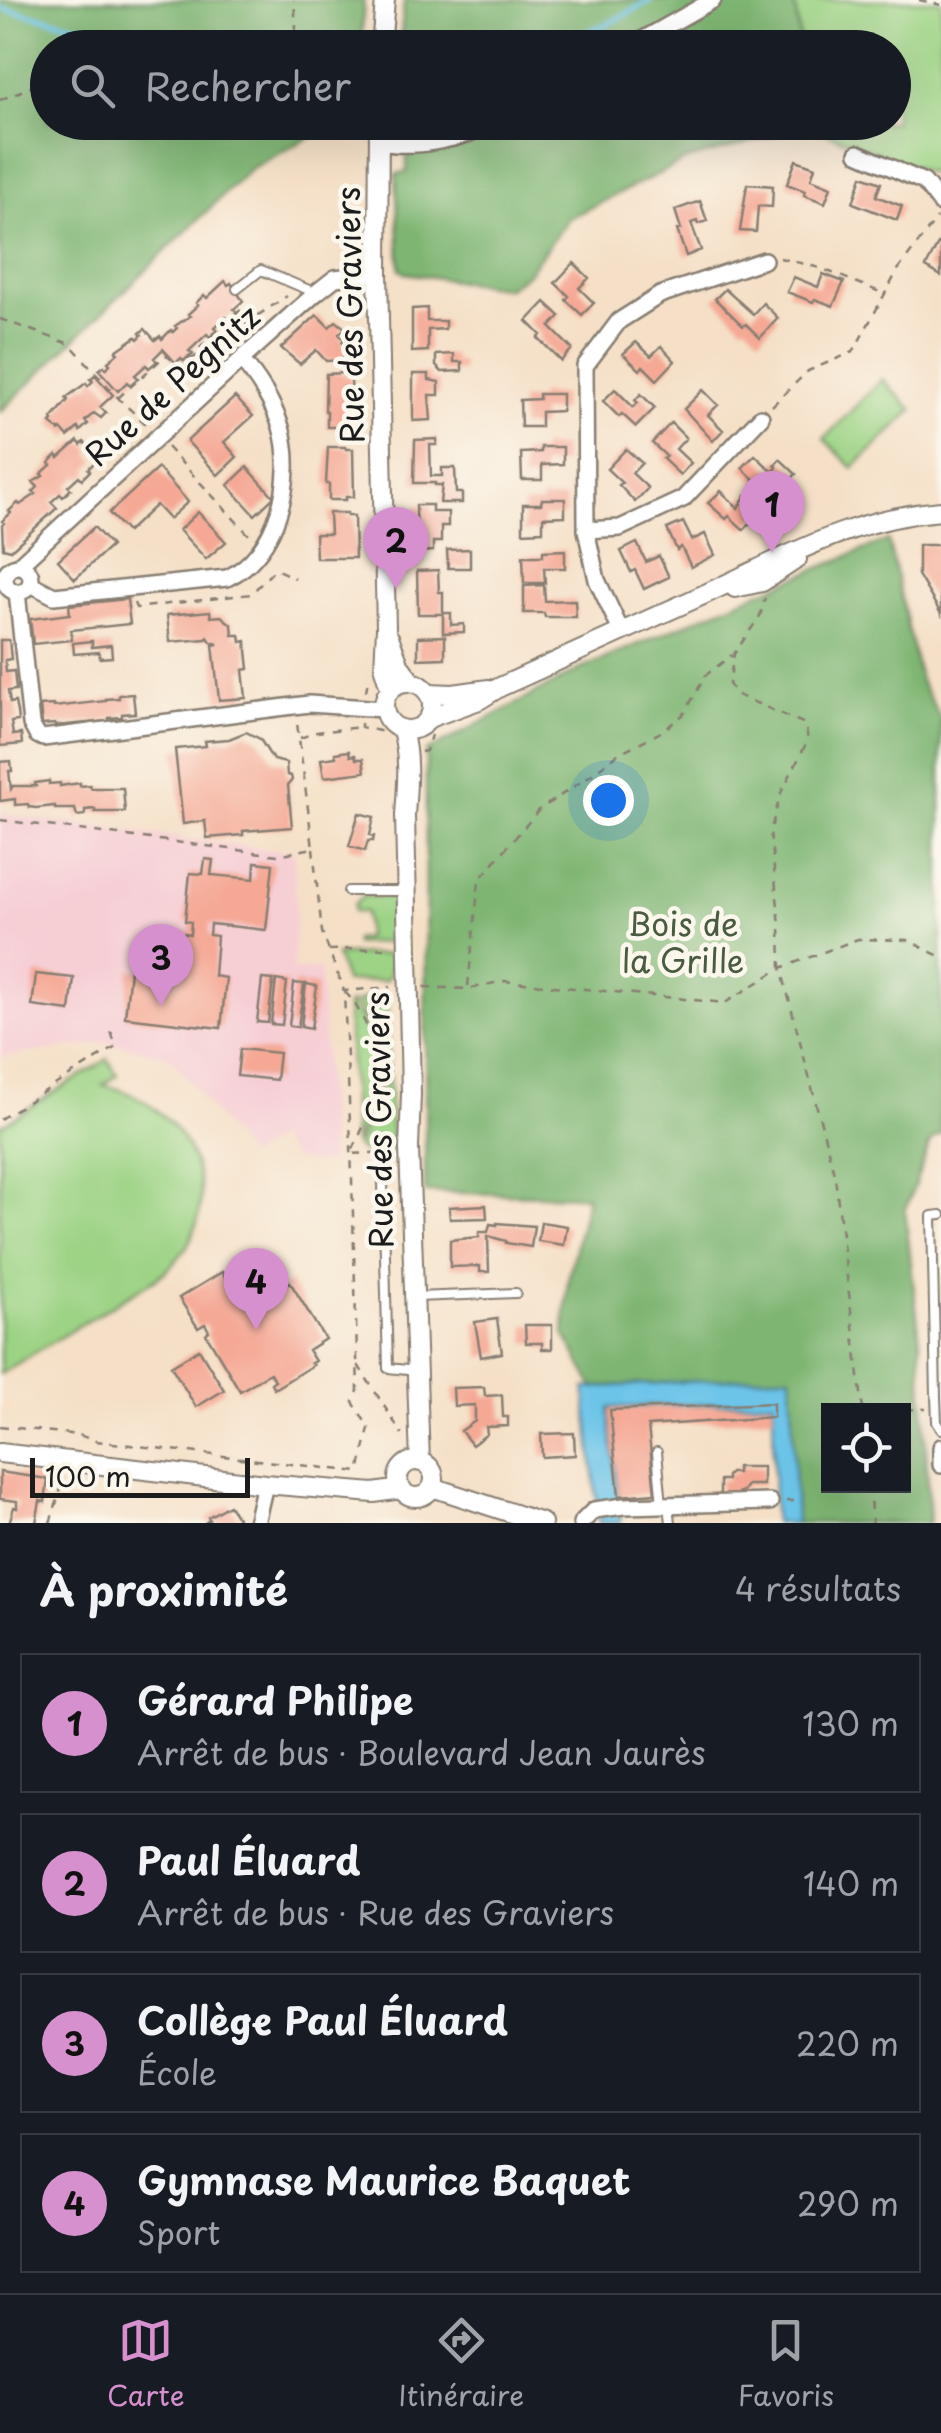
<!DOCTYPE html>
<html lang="fr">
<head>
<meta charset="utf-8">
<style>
	body { margin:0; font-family:"Playpen Sans",sans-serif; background:#20242c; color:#f1f3f6 }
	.controls { position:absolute; right:30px; bottom:30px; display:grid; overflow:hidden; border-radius:0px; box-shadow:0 10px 40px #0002 }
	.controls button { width:90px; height:90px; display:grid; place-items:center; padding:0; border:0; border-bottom:2px solid #363941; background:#171b24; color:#f1f3f6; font:50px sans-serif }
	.scale { position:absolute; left:30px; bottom:25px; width:220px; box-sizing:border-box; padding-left:10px; border:5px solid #1c1c1c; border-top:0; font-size:28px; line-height:35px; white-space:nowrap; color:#1c1c1c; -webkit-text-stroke:8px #fbf7ec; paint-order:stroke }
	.you { position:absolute; left:608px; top:800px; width:35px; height:35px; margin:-25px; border:8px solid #fff; border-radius:50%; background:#1a73e8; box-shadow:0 0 0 15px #1a73e833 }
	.badge { display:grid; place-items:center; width:65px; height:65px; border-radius:50%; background:#d690ce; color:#111; font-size:32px; font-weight:700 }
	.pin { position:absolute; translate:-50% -82px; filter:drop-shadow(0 2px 5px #0008) }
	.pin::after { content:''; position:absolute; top:52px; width:35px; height:30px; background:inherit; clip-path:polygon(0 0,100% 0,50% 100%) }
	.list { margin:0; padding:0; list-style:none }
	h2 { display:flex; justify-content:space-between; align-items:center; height:130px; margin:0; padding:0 40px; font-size:42px }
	h2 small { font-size:32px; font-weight:400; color:#9ea1a6 }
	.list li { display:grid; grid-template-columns:65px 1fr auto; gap:30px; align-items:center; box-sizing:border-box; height:140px; margin:0 20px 20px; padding:0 20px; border:2px solid #363941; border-radius:0px }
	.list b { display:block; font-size:38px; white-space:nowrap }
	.list p { margin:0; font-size:32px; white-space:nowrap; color:#9ea1a6 }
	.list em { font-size:32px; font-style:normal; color:#9ea1a6 }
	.icon { flex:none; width:55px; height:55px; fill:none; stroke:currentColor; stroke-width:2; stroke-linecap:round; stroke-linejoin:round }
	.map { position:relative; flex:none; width:941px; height:1523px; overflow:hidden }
	.search { position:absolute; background:#171b24; box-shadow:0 10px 40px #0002; left:30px; right:30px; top:30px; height:110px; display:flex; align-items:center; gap:25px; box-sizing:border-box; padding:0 35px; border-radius:55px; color:#9ea1a6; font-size:38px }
	.sheet { height:770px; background:#171b24 }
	nav { display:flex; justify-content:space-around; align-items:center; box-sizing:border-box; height:140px; border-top:2px solid #363941; background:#171b24; font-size:28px; color:#9ea1a6 }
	nav a { display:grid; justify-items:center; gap:5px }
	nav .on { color:#d690ce }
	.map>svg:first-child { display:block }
	.built { fill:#f6cfd5 }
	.green { fill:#9dd385; stroke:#5c7850; stroke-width:2.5 }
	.forest { fill:#7eb572; stroke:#4d6847; stroke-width:2.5; fill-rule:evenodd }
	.water { fill:#6cc4e9; stroke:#447082; stroke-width:2.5 }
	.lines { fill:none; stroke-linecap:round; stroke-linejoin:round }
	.stream { stroke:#6cc4e9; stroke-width:5 }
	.building { fill:#f5a995 }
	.service-casing { stroke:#887e72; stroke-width:12 }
	.minor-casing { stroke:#887e72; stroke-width:20 }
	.tertiary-casing { stroke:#887e72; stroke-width:22 }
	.path { stroke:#887e72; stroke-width:2.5; stroke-dasharray:8 8; stroke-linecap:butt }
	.service { stroke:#fff; stroke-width:8 }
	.minor { stroke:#fff; stroke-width:15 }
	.tertiary { stroke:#fff; stroke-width:18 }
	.labels { text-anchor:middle; stroke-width:9; stroke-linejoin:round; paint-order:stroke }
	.street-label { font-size:32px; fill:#1c1c1c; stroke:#fbf7ec }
	.park-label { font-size:32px; fill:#495c41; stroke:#fbf7ec }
</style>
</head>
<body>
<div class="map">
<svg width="941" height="1523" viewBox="0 0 941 1523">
	<rect width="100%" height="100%" fill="#fbf7ec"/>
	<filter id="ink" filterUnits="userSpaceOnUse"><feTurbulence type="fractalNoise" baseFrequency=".01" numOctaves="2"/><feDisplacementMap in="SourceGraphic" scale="20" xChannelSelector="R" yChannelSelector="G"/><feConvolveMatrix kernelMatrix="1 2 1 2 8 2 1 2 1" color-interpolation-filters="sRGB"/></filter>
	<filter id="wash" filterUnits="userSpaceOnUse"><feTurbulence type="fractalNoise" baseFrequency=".0048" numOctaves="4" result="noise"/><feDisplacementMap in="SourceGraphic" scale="40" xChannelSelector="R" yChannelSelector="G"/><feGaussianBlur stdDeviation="2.25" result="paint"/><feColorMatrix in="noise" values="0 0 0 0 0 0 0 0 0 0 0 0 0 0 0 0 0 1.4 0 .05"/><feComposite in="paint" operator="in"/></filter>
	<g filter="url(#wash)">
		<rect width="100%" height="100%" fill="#f5e0c7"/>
		<!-- built -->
		<path class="built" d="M0,814L294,853L296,908L293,970L320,969L330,1163L305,1162L294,1159L276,1139L249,1157L170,1057L107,1042L0,1057Z"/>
		<!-- green -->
		<path class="green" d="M794,0H941V176L929,173L814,128L813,123L894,122V48L801,47Z
			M882,379L913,410L853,468L824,439Z
			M363,896L390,897L397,903L398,918L394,919V942L355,944V939L366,938L365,912H354V904Z
			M395,954L387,980L345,982L336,955Z
			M363,999H387L389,1063L357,1003Z
			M352,1003L386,1067L354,1144L347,1005Z
			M108,1059L117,1075L103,1085C195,1104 239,1218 157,1278L0,1374V1126Z
			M389,1075L392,1149L362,1151L356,1147Z"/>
		<!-- forest -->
		<path class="forest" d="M0,0H364L361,47L48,48V122L337,123L250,169L0,412Z
			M404,0H794L801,47L400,48Z
			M813,122L814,128L801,126L773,136L687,160L569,218L527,274L507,288L405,273L400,269L396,174L407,172V152L450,147L480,138L477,127L470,123Z
			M888,540L920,681L941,719V1134L931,1140L905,1211L920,1341L930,1523H796L790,1376L593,1387L564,1333L568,1280L587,1196L425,1192L426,752L581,669L750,596ZM828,1410H904V1486H828Z"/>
		<!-- water -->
		<path class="water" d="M791,1375L796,1523H774L773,1401L609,1408L621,1523H599L585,1388Z"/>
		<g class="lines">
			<!-- stream -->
			<path class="stream" d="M0,8L91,28L149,48
				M543,48L612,22L651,0"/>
		</g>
		<g id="blocks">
			<!-- building -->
			<path class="building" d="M796,160L815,167L811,179L831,187L825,203L804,195L805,191L787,184Z
				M862,176L881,183L876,196L902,206L897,220L853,203Z
				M747,184L773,186L772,207L758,206L756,232L740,231Z
				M700,201L707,221L698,224L697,221L691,223L701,250L686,256L677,230L681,229L675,210Z
				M938,244L941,245V276L926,267Z
				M574,263L589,278L579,288L594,303L582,315L566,300L569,296L555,283Z
				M823,274L844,282L833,306L815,299L813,302L787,292L794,277L818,287Z
				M225,281L228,285L231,283L243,301L234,309L237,312L229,319L226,317L215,327L218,330L210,337L207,334L189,351L192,353L184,361L181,358L176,363L163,349L154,358L157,361L155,363L149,368L146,365L135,375L138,378L130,385L127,382L118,391L99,370L104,366L106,369L110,364L108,362L118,353L116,351L136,337L138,339L142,335L140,333L145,329L155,340L160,336L162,339L171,330L173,332L177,328L175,326L190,316L188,314L198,305L196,303L204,295L207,298Z
				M725,289L753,314L763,303L778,318L760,338L746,324L743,326L715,299Z
				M545,302L560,316L550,327L572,349L561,361L538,338L541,335L527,321Z
				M427,308V321H445V329L428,330V351L412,352V309Z
				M317,315L329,327L336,321L345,328L339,334L344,340L342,342L351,350V357H343V360L326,361L316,350L300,364L281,348Z
				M636,342L651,356L661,346L675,361L657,380L643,366L640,370L623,354Z
				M454,354V362H462V371L442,372L436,366V355Z
				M344,373V376H351L352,424H345V427H327V411H325L326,374Z
				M413,374H429V380L439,382V395H429L431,420L413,421Z
				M95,375L113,395L100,407L106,413L101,418L94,413L85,421L88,424L80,431L78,428L68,437L61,429L59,431L51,423L53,421L52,419L68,400L66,398L86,383L88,386L93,381L90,379Z
				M615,389L633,407L638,403L635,400L641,394L655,408L636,427L622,414L619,417L603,401Z
				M703,390L718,405L708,415L723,430L713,441L684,409Z
				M539,394H562V411L541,412V427H521L520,400L539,399Z
				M235,397L253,416L224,442L237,457L218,475L187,441Z
				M671,423L686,438L676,449L691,463L680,475L663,459L666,456L652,443Z
				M437,439V445H430L431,476H442V468H455L456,493H462V503H440L442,485H435V483H414L415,440Z
				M78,441L81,445L84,442L92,450L89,453L96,461L88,469L90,471L82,479L79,476L68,486L71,489L63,497L60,494L51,502L57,508L11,550L3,548L2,525L4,523L2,521L11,513L9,511L18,503L20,505L36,494L33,492L38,487L33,482L43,476L41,474L51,465L49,463L57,455L59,458Z
				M328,447H345L346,449H353L354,497H346V500H329V484H326Z
				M541,447H563V464L542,465V480H522L521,453L541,452Z
				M626,449L642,463L632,473L648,488L635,502L619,485L622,483L607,469Z
				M755,455L773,472L777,467L775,465L780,459L796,474L777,494L763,481L759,484L742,468Z
				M247,467L274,497L255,515L228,485Z
				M158,468L188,502L169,519L156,505L127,532L109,513Z
				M721,491L738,508L746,495L762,510L744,530L729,516L726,519L708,503Z
				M542,499H565V516L543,517V531L523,532V504H541Z
				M416,505H432V512H448V526H441V542H433V551L417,552Z
				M198,512L226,542L206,559L179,530Z
				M329,513H347V516H354L355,558H316L315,534H330Z
				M683,522L692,540L705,534L715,555L691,567L681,547L677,550L667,529Z
				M94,527L111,546L75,579L58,560Z
				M637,543L646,562L659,556L669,577L644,589L635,570L631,572L621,551Z
				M918,545H941V614L918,575Z
				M470,549V568H448L447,550Z
				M565,550V568H544L545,583H524L523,556H543V551Z
				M438,570L439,592H443V613H451V625L464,624V632L443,633V614H418L417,571Z
				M544,585L545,601L575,600L576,617H545L544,613H524V586Z
				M127,599L130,624L71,630L72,640L33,644L30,619L70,614L69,605Z
				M210,611L211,617L221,616L232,625L233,635H240L241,642L246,641L249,669L243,670L246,698L219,700L213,645L218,644L211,642L208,637L206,639L170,642L167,615Z
				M445,636V658L418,659V637Z
				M0,640H9L11,659L5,660L6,672L14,671L16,690L8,691L10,703L15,702L17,712L18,721L11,722L13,735L21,734L22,744L0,746Z
				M92,641V647L111,645L112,657L100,658L99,652L74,654L73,643Z
				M133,694L135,713L122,714V717L109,718V721L55,726V724L42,725L40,706L53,705L54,707L106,701V699L119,698V695Z
				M246,732L260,739L273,760L286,763L287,775L291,776L292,780L288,785L292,827L243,831V835L207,838L205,821L183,824L175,749L206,746L205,741L229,739Z
				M349,751L350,756L355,755L356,759H363L365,772L324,777L321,759L336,757L335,753Z
				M11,761L12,771H9L11,789L13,786H36L35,783L49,781V784L60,783V786L80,783V786L90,785L91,788H123L125,812H95V809L85,810V815L77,816L75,809H55V806L36,808L29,807L28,804L15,805V799L0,801V762Z
				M359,813L374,817L370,835L374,836L373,841H368L365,851L349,846Z
				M205,859L213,860L211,875L254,879L255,862L273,864L266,930L210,924L209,935L217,936L214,976L226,978L221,1028L125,1017L130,970L178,975L183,933L190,934L191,922L185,921L190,873L203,874Z
				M36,974L74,978L70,1011L32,1006Z
				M262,979L273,980L268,1023L257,1022Z
				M276,980L287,982L282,1025L271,1024Z
				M294,983L304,984L298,1027L289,1026Z
				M306,984L317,986L311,1029L301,1027Z
				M240,1049L279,1053L276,1080L237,1076Z
				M486,1205L487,1218L450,1219L449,1207Z
				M541,1222L567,1226L564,1245L538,1241Z
				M497,1223L534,1226L531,1247L506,1243V1241L488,1236L489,1272H480V1266L450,1267V1240L479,1237V1232H488L490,1224L497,1225Z
				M222,1272L240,1301L244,1298L249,1307L259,1301L251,1294L253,1286H261L264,1298L290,1282L325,1339L308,1350L315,1361L311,1363L313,1365L274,1389L271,1383L275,1380L270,1373L240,1391L206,1334L209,1331L205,1324L198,1328L179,1298Z
				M497,1319L502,1353L481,1357L475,1322Z
				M525,1325H552V1349H542V1343H526Z
				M199,1349L224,1390L196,1407L171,1366Z
				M484,1387L485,1396L502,1395L503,1417H508V1426L486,1427L487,1434L472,1445L461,1431L475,1421V1405L454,1406L453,1388Z
				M773,1403V1417L648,1426L655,1493L619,1496L610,1410Z
				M574,1433L575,1455L542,1457L541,1434Z
				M737,1467H763V1485H747L743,1491L738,1493L737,1498H720V1480H727V1476L730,1473H737Z
				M0,1472L48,1479L45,1502L40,1501L36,1523H9L14,1507L17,1508V1501L0,1499Z
				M229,1505L241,1523H205L209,1520L208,1517Z"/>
		</g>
	</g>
	<g filter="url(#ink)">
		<use href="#blocks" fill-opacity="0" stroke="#887e72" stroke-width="2.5"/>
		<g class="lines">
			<defs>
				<path id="service" d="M237,289L261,270L316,293
					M348,891H406
					M383,1182L388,1368L417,1371
					M941,1215L932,1216L936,1396L937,1422L941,1429
					M416,1297L516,1293
					M657,1452L662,1505
					M669,1505L671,1523"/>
				<path id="minor" d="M628,48L713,0
					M379,141C411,150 465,139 494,122
					M858,153L924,182L941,204
					M586,530L620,528L683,499L761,417
					M19,565L241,360L316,293L335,278L378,273
					M5 579a13 13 0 1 1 26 0a13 13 0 1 1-26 0Z
					M31,584L54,596L227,578C278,554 296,478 281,427C273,403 258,378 241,360
					M17,592L31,724L37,735L43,738L309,704L383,709
					M621,631L597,580L586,530L585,366L619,321L660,295L764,260
					M941,1447V1465
					M256,1523L265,1484
					M581,1523L594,1510L624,1506L770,1502"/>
				<path id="tertiary" d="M381,48L385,0
					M379,122L378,273L386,628L384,669L390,688
					M735,588L762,582L797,559
					M389,637L400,666L411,681
					M384 706a24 24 0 1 1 48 0a24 24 0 1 1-48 0Z
					M429,693L453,694L489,689
					M429,718L479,700L500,687C567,656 635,626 703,595C784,558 850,518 941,511
					M402,730C410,758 407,786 405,815L411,1094L409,1148L420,1462
					M0,1453L265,1484L374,1493L401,1489
					M398 1479a18 18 0 1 1 36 0a18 18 0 1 1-36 0Z
					M432,1487L542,1523"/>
			</defs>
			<!-- service casing -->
			<use href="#service" class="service-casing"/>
			<!-- minor casing -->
			<use href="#minor" class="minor-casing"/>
			<!-- tertiary casing -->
			<use href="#tertiary" class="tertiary-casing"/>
			<!-- path -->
			<path class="path" d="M919,0L941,5
				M293,48L296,27L294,0
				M0,100L33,86L48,84
				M780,258L820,268L885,294
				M0,319L70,344L121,401L148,426
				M188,359L245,306
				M118,398L166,355L180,367L287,296
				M772,406L808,371L853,352L898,270L937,218
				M167,447L250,536
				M134,603L136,608L251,594L275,569L295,578
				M366,691L369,675
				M361,723V727L384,732
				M300,738L317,732L361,727
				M421,752L426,751L431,735
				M0,820L278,855L313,848L297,723
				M313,848L322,932L344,991L391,987
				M329,950L391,948
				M468,986L479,880L539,810L591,775L619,753L661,732L684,714L706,675L732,655
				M424,987L467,989L504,981L725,1003L781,968L780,925L770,832L781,793L808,740L805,724L735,694L729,684L734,654L760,616L765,598
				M345,992L354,1002L388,1065L394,1069L388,1072L351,1154L390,1152
				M0,1119L116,1047L110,1028
				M358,1365L402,1434
				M863,1410L835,1177L781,968L858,939L908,940L941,957
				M874,1410L926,1409
				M0,1426L79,1435L96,1441L359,1472L369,1428L353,1402L358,1391L351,1144L344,993
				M869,1486L872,1523
				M786,1501H799
				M50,1523L64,1479"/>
			<!-- service -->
			<use href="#service" class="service"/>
			<!-- minor -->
			<use href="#minor" class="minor"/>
			<!-- tertiary -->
			<use href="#tertiary" class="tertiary"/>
		</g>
	</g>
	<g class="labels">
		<!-- street labels -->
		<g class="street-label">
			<text transform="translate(351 315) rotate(-91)" y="11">Rue des Graviers</text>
			<text transform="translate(173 386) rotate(-42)" y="11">Rue de Pegnitz</text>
			<text transform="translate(380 1120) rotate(-91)" y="11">Rue des Graviers</text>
		</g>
		<!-- park labels -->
		<g class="park-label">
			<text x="683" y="936">Bois de<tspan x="683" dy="37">la Grille</tspan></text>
		</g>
	</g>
</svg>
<div class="controls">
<button><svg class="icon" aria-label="locate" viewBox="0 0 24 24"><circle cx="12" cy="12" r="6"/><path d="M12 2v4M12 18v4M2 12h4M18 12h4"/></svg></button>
</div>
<div class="scale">100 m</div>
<div class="you"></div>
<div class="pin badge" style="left:772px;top:553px">1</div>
<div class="pin badge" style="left:396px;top:589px">2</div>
<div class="pin badge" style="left:161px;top:1006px">3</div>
<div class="pin badge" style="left:256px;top:1330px">4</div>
<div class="search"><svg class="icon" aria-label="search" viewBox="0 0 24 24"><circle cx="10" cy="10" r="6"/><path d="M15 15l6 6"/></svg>Rechercher</div>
</div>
<section class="sheet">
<h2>À proximité<small>4 résultats</small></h2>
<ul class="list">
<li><span class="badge">1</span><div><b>Gérard Philipe</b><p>Arrêt de bus · Boulevard Jean Jaurès</p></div><em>130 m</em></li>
<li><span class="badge">2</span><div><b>Paul Éluard</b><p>Arrêt de bus · Rue des Graviers</p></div><em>140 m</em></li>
<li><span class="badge">3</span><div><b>Collège Paul Éluard</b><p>École</p></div><em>220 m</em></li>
<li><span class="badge">4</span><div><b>Gymnase Maurice Baquet</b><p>Sport</p></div><em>290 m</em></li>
</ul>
</section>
<nav>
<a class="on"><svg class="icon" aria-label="map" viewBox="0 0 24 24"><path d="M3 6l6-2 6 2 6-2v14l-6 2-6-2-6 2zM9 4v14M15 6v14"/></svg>Carte</a>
<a><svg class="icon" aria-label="directions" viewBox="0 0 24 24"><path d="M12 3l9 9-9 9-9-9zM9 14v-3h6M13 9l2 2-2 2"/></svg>Itinéraire</a>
<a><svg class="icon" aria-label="saved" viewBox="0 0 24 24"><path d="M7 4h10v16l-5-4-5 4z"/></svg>Favoris</a>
</nav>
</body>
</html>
